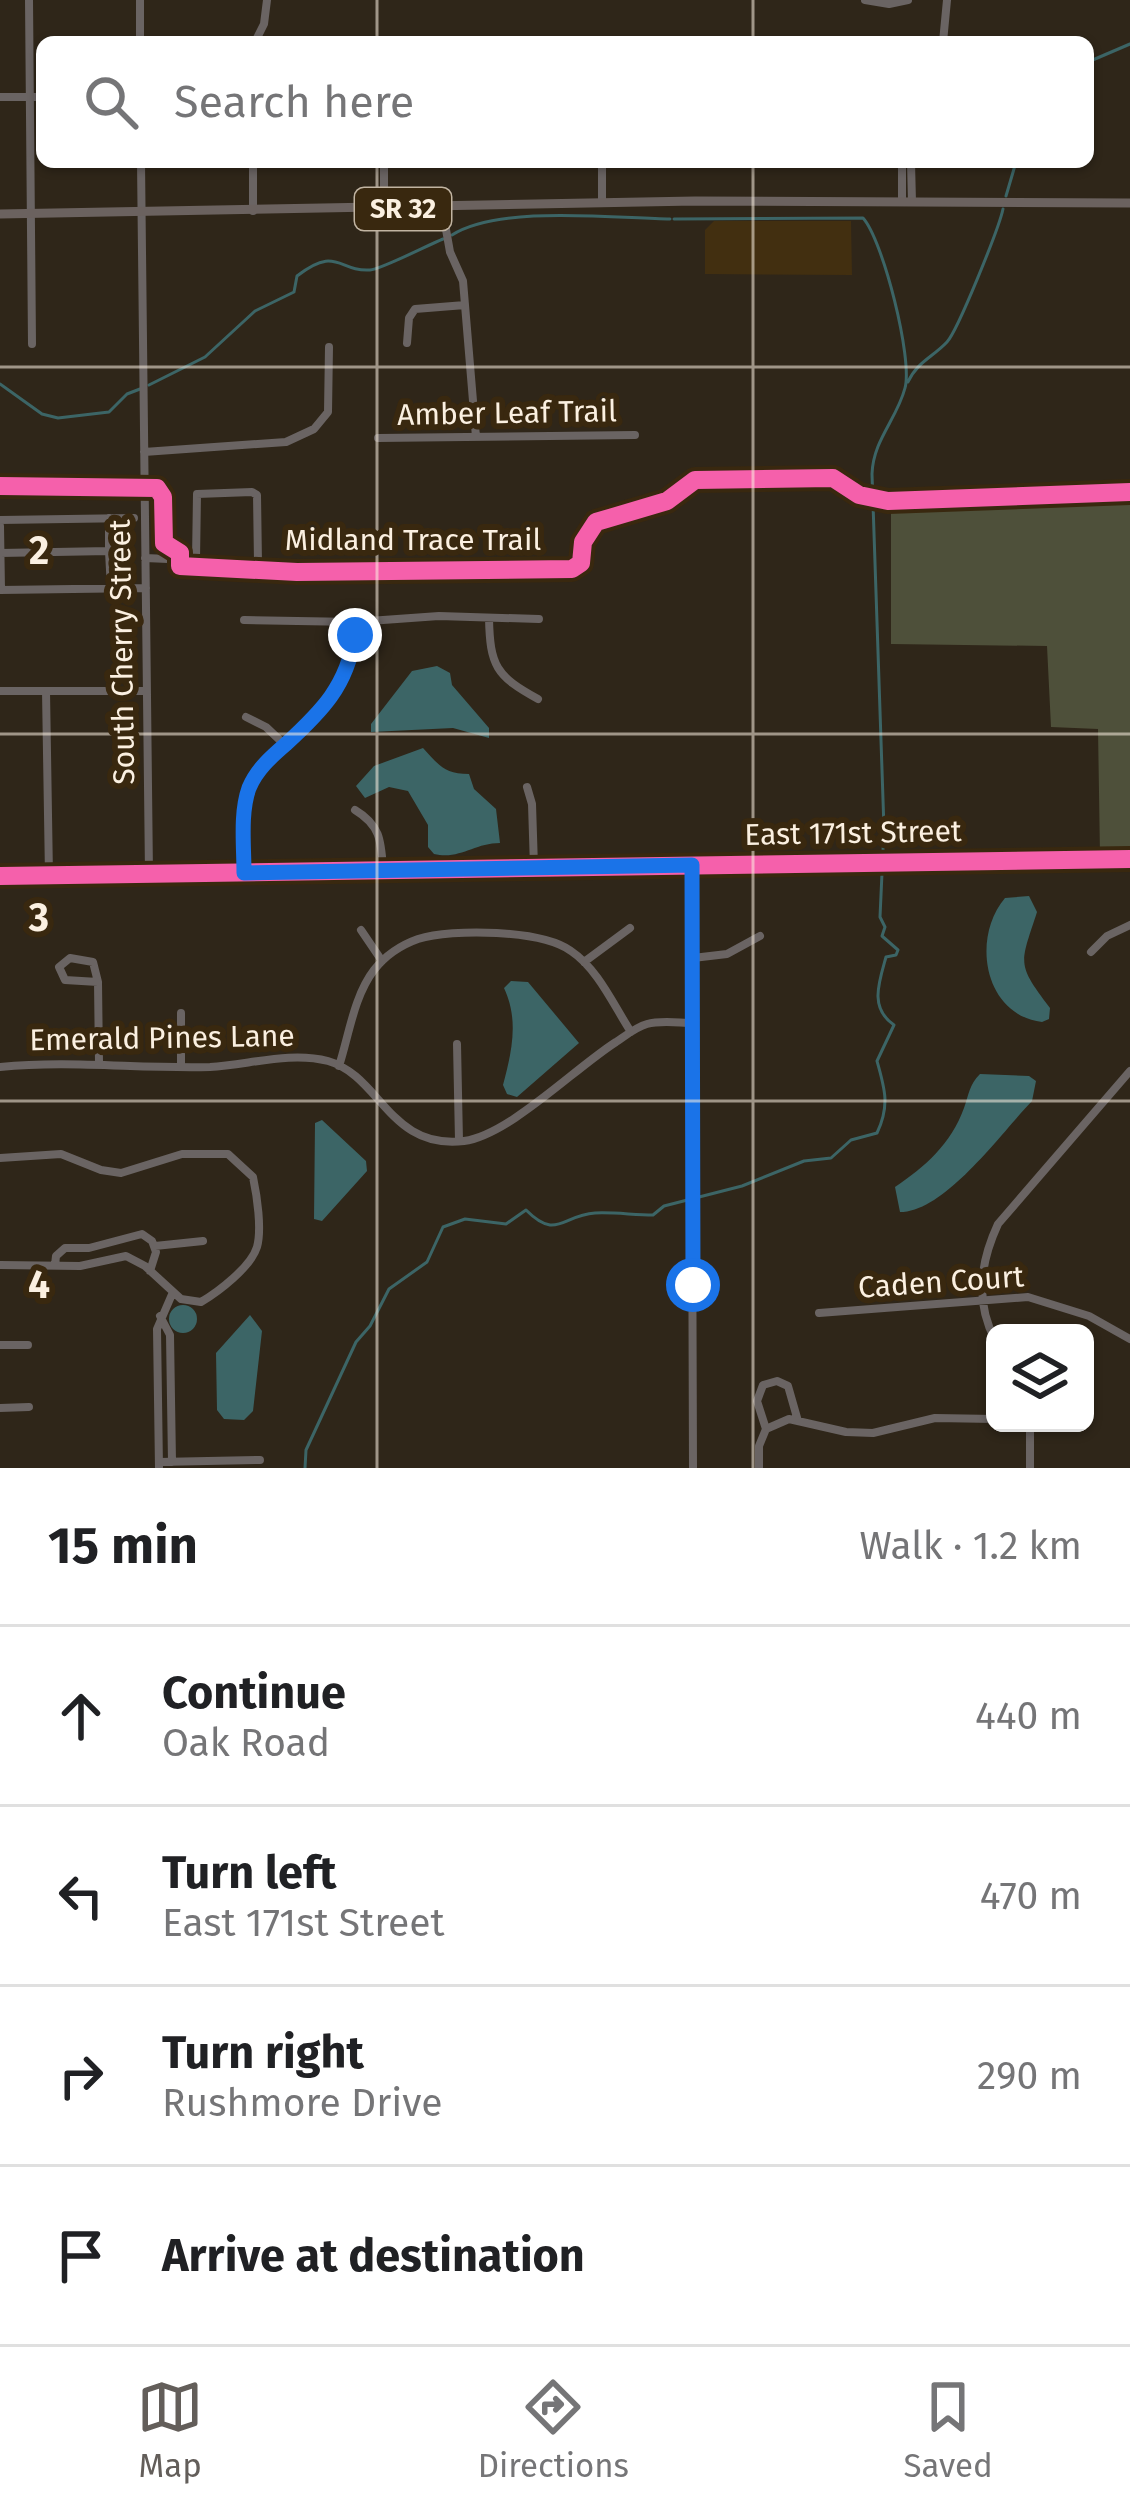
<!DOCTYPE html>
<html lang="en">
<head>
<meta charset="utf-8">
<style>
	body { margin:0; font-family:"Fira Sans",sans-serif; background:#f6f6f6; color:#202124 }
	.controls { position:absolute; right:36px; bottom:36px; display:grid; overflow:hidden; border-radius:18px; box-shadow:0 3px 9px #0004 }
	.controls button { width:108px; height:108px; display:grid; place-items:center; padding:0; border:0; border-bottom:3px solid #e0e0e0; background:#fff; color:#202124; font:60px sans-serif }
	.stop { position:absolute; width:36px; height:36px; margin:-27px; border:9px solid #1a73e8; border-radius:50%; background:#fff }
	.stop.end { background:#1a73e8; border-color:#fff; box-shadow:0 3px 12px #0008 }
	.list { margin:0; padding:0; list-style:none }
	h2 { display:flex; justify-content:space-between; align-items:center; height:156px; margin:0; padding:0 48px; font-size:51px }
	h2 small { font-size:39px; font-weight:400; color:#757577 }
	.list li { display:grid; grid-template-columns:78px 1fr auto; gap:36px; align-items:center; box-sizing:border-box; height:180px; padding:0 48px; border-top:3px solid #e0e0e0 }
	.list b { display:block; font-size:45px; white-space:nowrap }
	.list p { margin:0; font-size:39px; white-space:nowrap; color:#757577 }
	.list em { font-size:39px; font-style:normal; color:#757577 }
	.icon { flex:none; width:66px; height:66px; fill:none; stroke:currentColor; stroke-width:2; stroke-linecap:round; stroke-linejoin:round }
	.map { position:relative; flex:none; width:1130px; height:1468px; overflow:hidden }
	.search { position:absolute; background:#fff; box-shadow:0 3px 9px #0004; left:36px; right:36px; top:36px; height:132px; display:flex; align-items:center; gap:30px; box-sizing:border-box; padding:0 42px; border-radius:18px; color:#757577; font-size:45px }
	.sheet { height:876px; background:#fff }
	nav { display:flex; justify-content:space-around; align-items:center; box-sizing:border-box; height:168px; border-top:3px solid #e0e0e0; background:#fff; font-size:33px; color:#757577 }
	nav a { display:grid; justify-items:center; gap:6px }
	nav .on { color:#635e5a }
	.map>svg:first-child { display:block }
	.built { fill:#422f10 }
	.green { fill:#4e503a }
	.water { fill:#3c6566 }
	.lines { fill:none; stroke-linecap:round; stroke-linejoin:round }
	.stream { stroke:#3c6566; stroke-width:3 }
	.minor { stroke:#6a6463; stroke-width:8 }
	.major { stroke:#6b625f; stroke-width:9 }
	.cycleway-casing { stroke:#39280f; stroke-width:26 }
	.cycleway { stroke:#f560ab; stroke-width:18 }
	.route { stroke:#1a73e8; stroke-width:15 }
	.grid { fill:none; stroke:#fbf0e1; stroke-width:3; stroke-opacity:0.55 }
	.labels { text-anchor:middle; stroke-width:12; stroke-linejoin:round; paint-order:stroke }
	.shield { fill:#39280f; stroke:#c1b4a2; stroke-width:3 }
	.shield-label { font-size:27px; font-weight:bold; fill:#fbf0e1 }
	.street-label { font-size:30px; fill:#fbf0e1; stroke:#39280f }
	.grid-label { font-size:39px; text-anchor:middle; font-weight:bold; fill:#fbf0e1; stroke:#39280f; stroke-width:12; stroke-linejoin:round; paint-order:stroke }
</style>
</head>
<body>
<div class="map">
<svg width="1130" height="1468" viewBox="0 0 1130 1468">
	<rect width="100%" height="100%" fill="#2f2619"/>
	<!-- built -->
	<path class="built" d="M714,221H851L852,275L705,274V230Z"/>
	<!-- green -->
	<path class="green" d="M891,490L1130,491V855H1100L1098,729L1051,727L1047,646L891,644Z"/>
	<!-- water -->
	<path class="water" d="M437,666L450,673L452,685L489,728V738L453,728L371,732V724L412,671Z
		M423,748C439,765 444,774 469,774L474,789L496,809L500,843C474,843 460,860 434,854L428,847V825L408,791L389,787L365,798L356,786L374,766Z
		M1029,896L1037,912C1020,965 1016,963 1050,1008L1049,1019L1042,1022C984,1015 971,938 1005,898Z
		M511,981L528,982L579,1043L517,1097L507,1094L503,1085C512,1051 519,1020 504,988Z
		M980,1074L1029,1076L1036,1081L1032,1101C1001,1133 945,1212 900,1212L895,1187C925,1167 951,1144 964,1108C969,1094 969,1085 980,1074Z
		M322,1120L366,1161L367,1171L322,1221L314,1219L315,1123Z
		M169 1319a14 14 0 1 1 28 0a14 14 0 1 1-28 0Z
		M250,1315L262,1331L253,1411L244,1420L224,1419L217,1410L216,1353Z"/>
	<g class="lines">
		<!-- stream -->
		<path class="stream" d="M1088,62L1130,44
			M1006,196L1016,162
			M452,235C499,205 612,218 670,219
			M908,382C917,362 933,357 947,342C958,330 999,228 1003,209
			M0,384L42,414L58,418L109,412L127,394L140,389
			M149,385L205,357L255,311L294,292L297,276C337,245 338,272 370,270C382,269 428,245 443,239
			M305,1468L306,1450L356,1342L370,1326L389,1289L427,1262L443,1227L465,1219L506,1224L526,1210C557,1241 562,1215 595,1213C614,1212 634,1215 653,1215L664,1206L742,1186L804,1161L831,1158L851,1140L877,1133C890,1106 885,1089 877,1061L894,1025C869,1008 879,982 886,957L896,955L898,950L882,936L885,927L880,917L884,829L872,474C873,440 897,419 905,388C913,359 883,240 863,218L674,219"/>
		<!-- minor -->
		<path class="minor" d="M29,0L32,344
			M140,0V42
			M865,0L889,4L908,0
			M255,42L264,24L267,0
			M943,42L947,0
			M0,97H42
			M141,162L149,875
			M253,162V211
			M384,162V208
			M911,162L912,202
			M602,202V162
			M902,202V162
			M442,207L450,252L463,281L476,437
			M407,343L409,318L415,309L465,305
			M378,438L635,435
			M144,452L286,442L314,429L328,412L329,347
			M109,518V551
			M0,520L134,518
			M0,526L1,590
			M0,553L109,551L111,589
			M145,558L307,565L506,562
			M196,560L197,494L252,492L257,495L258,563
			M0,590L146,588
			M489,618C490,666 496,676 538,699
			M244,620L355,622L439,616L539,619
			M0,691H147
			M46,691L49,876
			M246,717L266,727L285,745
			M527,787L532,804L534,867
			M355,810C380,825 381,840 383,868
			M691,865L693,1468
			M244,873C244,844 239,808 253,781C286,716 357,720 355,622
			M0,876L1130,859
			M361,930L382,961
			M1091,952L1107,936L1130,925
			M70,958L93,962L98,982L65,980L59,967Z
			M693,958L727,954L760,936
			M584,962L630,928
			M98,982L99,1063
			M181,1013V1066
			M457,1044L459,1141
			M339,1066C349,1035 354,996 374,970C385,956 401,945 418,939C453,928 542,930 571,951C598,969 614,1006 631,1032
			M0,1067C70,1060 139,1069 210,1067C248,1065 290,1051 328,1061C381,1076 389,1150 464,1141C509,1135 575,1068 616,1042C625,1036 636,1027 647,1024C661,1020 679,1023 693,1023
			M0,1158L61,1154L101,1170L121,1173L182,1154H228L253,1177C257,1196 262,1229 257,1247C251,1267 218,1292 201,1302L181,1299L145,1266L126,1256L80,1266L0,1265
			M155,1246L203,1241
			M55,1265L56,1256L65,1248H89L142,1234L152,1241L156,1252L150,1271
			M819,1313L1028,1297L1089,1316L1130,1339
			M160,1316L170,1335L172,1462
			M995,1340C975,1301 980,1263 998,1224L1130,1071
			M0,1345H28
			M0,1408L29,1407
			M798,1421L788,1386L777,1381L763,1385L757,1401L766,1429L789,1419L846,1432L873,1433L935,1418L995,1419
			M1030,1423V1468
			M159,1462L260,1460
			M159,1468L157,1329L173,1292
			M759,1468V1446L766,1429"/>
		<!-- major -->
		<path class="major" d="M0,214L695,201L1130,203"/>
		<defs>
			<path id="cycleway" d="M0,486L157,488L163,497L164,543L180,553V566L297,572L572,569L581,563L583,542L596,522L667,501L695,480L833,478L859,495L888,501L1130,492
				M0,876L1130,859"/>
		</defs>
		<!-- cycleway casing -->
		<use href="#cycleway" class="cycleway-casing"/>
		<!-- cycleway -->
		<use href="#cycleway" class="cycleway"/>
	</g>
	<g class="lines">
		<!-- route -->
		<path class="route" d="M355,635C347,686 322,711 286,744C271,757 257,769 249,788C240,813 244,846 244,873L692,865L693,1285"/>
	</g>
	<!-- grid -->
	<path class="grid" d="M377,0V42M753,0V42M377,162V1468M753,162V1468M0,367H1130M0,734H1130M0,1101H1130"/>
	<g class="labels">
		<!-- shield labels -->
		<rect class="shield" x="355" y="188" width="96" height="42" rx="9"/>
		<g class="shield-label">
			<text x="403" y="218">SR 32</text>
		</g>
		<!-- street labels -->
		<g class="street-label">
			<text transform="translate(507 413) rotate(-1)" y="10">Amber Leaf Trail</text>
			<text x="413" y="550">Midland Trace Trail</text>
			<text transform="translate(122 652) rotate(-91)" y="10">South Cherry Street</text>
			<text transform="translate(853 833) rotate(-1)" y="10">East 171st Street</text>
			<text transform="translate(162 1038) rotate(-1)" y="10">Emerald Pines Lane</text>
			<text transform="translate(941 1282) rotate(-4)" y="10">Caden Court</text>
		</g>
	</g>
	<g class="grid-label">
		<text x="39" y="564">2</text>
		<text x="39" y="931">3</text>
		<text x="39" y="1298">4</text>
	</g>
</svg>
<div class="controls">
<button><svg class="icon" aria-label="layers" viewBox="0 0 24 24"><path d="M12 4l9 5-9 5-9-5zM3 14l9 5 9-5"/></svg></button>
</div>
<div class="stop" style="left:693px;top:1285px"></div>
<div class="stop end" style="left:355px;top:635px"></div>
<div class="search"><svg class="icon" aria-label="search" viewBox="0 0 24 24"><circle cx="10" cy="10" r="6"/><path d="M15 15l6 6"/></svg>Search here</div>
</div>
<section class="sheet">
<h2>15 min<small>Walk · 1.2 km</small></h2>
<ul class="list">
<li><svg class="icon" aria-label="ahead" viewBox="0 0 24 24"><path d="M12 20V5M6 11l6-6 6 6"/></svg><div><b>Continue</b><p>Oak Road</p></div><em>440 m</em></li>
<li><svg class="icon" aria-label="left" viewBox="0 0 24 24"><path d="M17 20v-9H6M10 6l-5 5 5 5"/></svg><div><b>Turn left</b><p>East 171st Street</p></div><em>470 m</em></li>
<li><svg class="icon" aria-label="right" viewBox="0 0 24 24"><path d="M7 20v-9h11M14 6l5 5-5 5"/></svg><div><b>Turn right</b><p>Rushmore Drive</p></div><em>290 m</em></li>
<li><svg class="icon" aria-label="arrive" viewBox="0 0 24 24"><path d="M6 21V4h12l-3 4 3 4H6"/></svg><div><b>Arrive at destination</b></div></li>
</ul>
</section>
<nav>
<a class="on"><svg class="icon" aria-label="map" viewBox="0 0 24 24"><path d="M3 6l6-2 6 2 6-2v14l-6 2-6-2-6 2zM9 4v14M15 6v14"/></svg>Map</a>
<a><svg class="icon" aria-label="directions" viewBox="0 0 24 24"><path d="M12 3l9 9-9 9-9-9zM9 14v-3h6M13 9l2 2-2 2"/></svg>Directions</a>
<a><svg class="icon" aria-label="saved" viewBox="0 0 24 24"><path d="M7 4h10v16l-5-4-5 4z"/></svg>Saved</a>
</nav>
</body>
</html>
